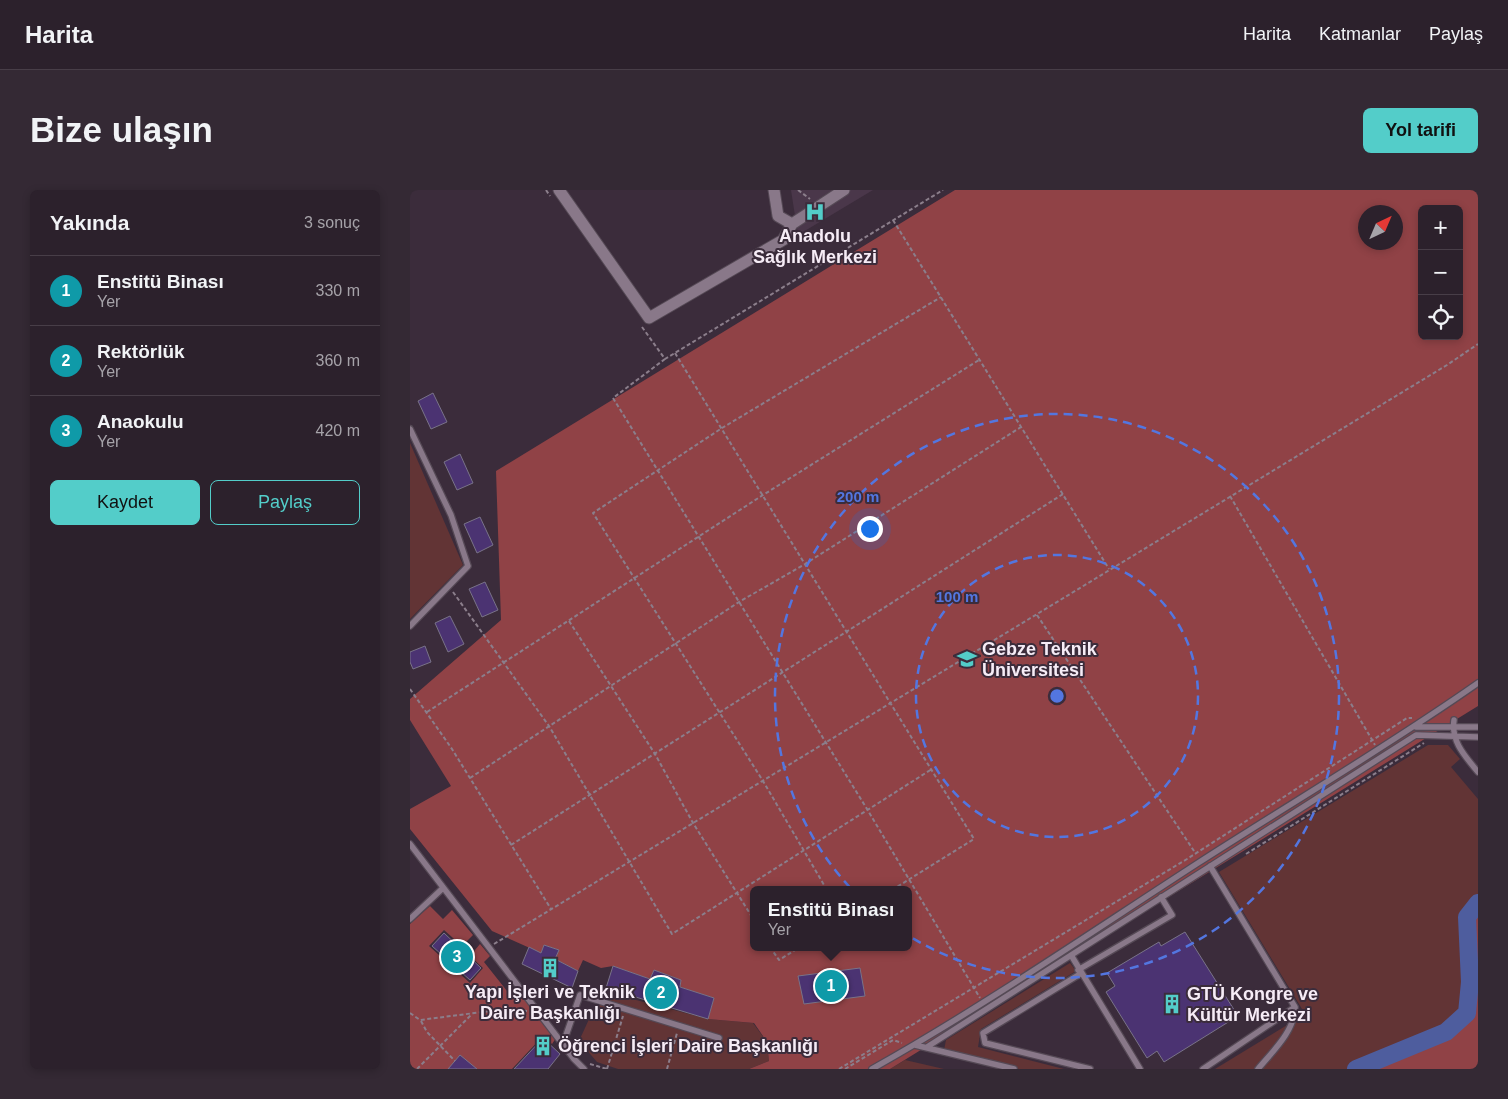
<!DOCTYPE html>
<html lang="tr">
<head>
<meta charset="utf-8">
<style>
	body { margin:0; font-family:Helvetica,sans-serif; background:#342934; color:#f1f3f6 }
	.controls { position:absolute; right:15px; top:15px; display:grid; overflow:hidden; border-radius:8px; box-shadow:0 2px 8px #0003 }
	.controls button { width:45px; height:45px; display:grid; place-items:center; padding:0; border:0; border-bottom:1px solid #483e48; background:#2c212c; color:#f1f3f6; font:25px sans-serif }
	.compass { position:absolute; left:948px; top:15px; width:45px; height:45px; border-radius:50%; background:#2c212c; box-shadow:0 2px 8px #0003; rotate:44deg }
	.you { position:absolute; left:459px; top:338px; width:18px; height:18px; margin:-12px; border:4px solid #fff; border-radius:50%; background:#1a73e8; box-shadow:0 0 0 8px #1a73e833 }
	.badge { display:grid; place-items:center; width:32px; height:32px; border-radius:50%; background:#53cdc9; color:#fff; font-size:16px; font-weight:700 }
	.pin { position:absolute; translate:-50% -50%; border:2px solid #fff; box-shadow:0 1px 5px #0006 }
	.popup { position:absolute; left:340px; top:696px; width:162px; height:65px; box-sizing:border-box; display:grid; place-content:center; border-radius:8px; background:#2c212c; filter:drop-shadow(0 1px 4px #0005); font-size:16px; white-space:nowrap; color:#a6a3a9 }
	.popup b { font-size:19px; color:#f1f3f6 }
	.popup::after { content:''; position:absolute; left:50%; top:100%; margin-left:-10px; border:10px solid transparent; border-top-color:#2c212c }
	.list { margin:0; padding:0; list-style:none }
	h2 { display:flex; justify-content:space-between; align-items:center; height:65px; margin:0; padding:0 20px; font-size:21px }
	h2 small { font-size:16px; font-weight:400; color:#a6a3a9 }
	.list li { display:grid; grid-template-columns:32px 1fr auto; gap:15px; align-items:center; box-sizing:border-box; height:70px; padding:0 20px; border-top:1px solid #483e48 }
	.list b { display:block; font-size:19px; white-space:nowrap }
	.list p { margin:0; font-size:16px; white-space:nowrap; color:#a6a3a9 }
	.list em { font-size:16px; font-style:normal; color:#a6a3a9 }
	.actions { display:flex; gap:10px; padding:15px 20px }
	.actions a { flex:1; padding:11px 0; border:1px solid #53cdc9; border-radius:8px; text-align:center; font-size:18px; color:#53cdc9 }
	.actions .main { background:#53cdc9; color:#111 }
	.icon { flex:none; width:28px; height:28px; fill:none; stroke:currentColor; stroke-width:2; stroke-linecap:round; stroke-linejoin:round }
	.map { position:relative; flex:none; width:1068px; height:879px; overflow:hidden; border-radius:8px }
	header { display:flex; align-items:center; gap:30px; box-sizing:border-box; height:70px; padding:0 25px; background:#2c212c; border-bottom:1px solid #483e48 }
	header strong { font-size:24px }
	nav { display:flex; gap:28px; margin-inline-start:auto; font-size:18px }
	.intro { display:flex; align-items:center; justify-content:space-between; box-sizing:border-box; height:120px; padding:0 30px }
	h1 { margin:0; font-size:35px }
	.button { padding:12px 22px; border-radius:8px; background:#53cdc9; color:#111; font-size:18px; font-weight:700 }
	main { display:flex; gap:30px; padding:0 30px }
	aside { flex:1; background:#2c212c; border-radius:8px; box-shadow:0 2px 8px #0003 }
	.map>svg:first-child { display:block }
	.built { fill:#4a374a }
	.green { fill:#623435 }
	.forest { fill:#904246; fill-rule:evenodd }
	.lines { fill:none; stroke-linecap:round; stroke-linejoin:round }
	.river { stroke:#4e5d9e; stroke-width:18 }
	.building { fill:#4b3372; stroke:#797388 }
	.service-casing { stroke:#554955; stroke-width:8 }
	.minor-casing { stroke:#554955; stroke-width:13 }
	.path { stroke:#8b7e8b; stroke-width:2; stroke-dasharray:4 2.5; stroke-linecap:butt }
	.service { stroke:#897889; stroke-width:5.5 }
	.minor { stroke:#897889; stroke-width:11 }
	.ring { fill:none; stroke:#5376e0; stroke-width:2.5; stroke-dasharray:9 6 }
	.labels { text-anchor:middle; stroke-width:4; stroke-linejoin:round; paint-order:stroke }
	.poi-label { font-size:18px; font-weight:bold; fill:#f6ecf6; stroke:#3b2c3b; text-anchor:start }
	.centre { fill:#5376e0; stroke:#3b2c3b; stroke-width:2.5 }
	.ring-label { font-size:15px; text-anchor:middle; font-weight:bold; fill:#5376e0; stroke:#3b2c3b; stroke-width:4; stroke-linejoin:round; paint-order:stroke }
</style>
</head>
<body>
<header>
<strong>Harita</strong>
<nav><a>Harita</a><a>Katmanlar</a><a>Paylaş</a></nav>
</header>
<div class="intro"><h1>Bize ulaşın</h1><a class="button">Yol tarifi</a></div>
<main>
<aside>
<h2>Yakında<small>3 sonuç</small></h2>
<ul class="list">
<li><span class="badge" style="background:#0f9aa8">1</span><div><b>Enstitü Binası</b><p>Yer</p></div><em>330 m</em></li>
<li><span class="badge" style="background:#0f9aa8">2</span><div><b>Rektörlük</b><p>Yer</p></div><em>360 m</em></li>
<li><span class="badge" style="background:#0f9aa8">3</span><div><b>Anaokulu</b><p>Yer</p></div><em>420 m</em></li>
</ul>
<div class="actions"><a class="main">Kaydet</a><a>Paylaş</a></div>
</aside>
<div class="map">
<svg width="1068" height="879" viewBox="0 0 1068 879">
	<rect width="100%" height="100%" fill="#3b2c3b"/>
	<!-- built -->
	<path class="built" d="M381,0H463L388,45Z"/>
	<!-- green -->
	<path class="green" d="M0,253L53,375L0,429Z
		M1018,555H1038L1050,569L1041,577L1068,609V713L1057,727L1060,792L1057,823L1036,842L946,879H805L895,824L809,682Z
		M660,773L666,781L571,839L568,857L654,879H609L534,860L536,850Z
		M192,801L298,829L343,833L357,852L359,871L339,879H208L187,872L169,851Z
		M495,870L534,879H480Z"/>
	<!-- forest -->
	<path class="forest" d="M545,0H1068V516L480,879H339L359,871L357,852L344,833L298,829L304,808L270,797L271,790L244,780L240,789L203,776L191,778L173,770L168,781L145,769L149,760L134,755L131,763L82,741L0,639V619L41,596L0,530V509L91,430L86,281ZM1012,19H1049V146H1012ZM956,22H986V52H956ZM344,700H498V757H344Z
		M1068,713V879H946L1036,842L1057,823L1060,792L1057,727Z
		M20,716L33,729L42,720L63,745L52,756L34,740L19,756L60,793L73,778L60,766L70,754L80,766L74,772L105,811L113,807L146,848L142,854L133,846L102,879H0V734Z"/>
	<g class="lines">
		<!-- river -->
		<path class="river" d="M946,879L1036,842L1057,823L1060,792L1057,727L1068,713"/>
	</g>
	<!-- building -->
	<path class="building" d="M23,203L37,232L21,239L8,211Z
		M50,264L63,293L47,300L34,272Z
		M70,327L83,355L67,363L54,334Z
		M75,392L88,420L72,427L59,399Z
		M40,426L54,454L38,462L25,433Z
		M15,456L21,472L3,479L0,472V462Z
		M775,742L828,826L754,872L747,861L737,868L696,802L705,796L697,783L749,752L751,756Z
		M34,743L71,778L60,790L22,756Z
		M134,755L149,760L145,769L168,781L162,798L112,774L119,757L131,763Z
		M203,776L240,789L244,780L271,790L270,797L304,808L298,829L196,798Z
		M450,778L455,806L394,814L388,786Z
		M133,848L150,864L138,879H104Z
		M50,865L67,879H38Z"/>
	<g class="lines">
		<defs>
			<path id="service" d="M0,239L41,325L58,376L0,436
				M1044,530C1041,552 1055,566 1068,582
				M1006,537H1068
				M0,654L164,869L174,879
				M800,676L885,817C885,841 862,862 848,879
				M0,729L33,698
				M661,765L730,879
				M668,780L762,725L751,707
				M670,784L573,843L575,853L680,879
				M153,854L170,805L309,848
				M505,855L604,879
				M517,857L1006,545L1068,547
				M462,879C574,816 680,743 788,673C881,613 977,557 1068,493
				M793,879L885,817"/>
			<path id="minor" d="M149,0L239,128L373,50L382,34L434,0
				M364,0L368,26L382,34"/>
		</defs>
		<!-- service casing -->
		<use href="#service" class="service-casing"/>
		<!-- minor casing -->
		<use href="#minor" class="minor-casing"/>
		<!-- path -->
		<path class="path" d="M136,0L140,6
			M388,0L400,9
			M483,30L699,379
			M232,137L255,169L533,0
			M265,163L564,649L482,700
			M255,169L203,208L457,619L570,808
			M820,306L965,555
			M43,402L139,536L262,744L522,579
			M627,425L786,664
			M159,431L245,564L283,633L344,730
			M0,499L42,559L141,719
			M17,522L353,305L569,170
			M60,588L329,412L395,374L611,237
			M101,655L653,304
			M836,664L1014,553
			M417,700L353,591L183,323L312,238L531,107
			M84,754L1037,175L1068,154
			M360,757L369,770L390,757
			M0,823L10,830L96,819L117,821
			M11,831L17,842L45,871
			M180,874L197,879
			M7,879L62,824
			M197,879L213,826
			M257,879L267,843
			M429,879L777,669L997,528H1002
			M435,879L483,850L492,853"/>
		<!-- service -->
		<use href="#service" class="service"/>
		<!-- minor -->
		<use href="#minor" class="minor"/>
	</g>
	<!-- distance rings -->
	<g class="ring">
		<circle cx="647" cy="506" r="141"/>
		<circle cx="647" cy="506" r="282"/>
	</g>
	<!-- icons -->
	<defs>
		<symbol id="hospital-bare" viewBox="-9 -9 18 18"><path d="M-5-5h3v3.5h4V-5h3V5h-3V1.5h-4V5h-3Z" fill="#53cdc9" stroke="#3b2c3b" stroke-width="2.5" paint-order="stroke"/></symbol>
		<symbol id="university-bare" viewBox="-9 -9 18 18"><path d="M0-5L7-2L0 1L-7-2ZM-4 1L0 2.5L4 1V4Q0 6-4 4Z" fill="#53cdc9" stroke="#3b2c3b" stroke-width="2.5" paint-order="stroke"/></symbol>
		<symbol id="building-bare" viewBox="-9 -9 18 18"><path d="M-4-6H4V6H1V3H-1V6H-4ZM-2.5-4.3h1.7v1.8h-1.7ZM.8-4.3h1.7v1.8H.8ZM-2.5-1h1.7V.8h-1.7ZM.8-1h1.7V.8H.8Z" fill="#53cdc9" stroke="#3b2c3b" stroke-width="2.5" paint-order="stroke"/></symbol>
	</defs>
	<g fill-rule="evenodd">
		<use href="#hospital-bare" x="391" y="8" width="28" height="28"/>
		<use href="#university-bare" x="543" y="455" width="28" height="28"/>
		<use href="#building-bare" x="126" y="764" width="28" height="28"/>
		<use href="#building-bare" x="748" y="800" width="28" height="28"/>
		<use href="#building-bare" x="119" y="842" width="28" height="28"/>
	</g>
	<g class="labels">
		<!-- poi labels -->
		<g class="poi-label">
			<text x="405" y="52" text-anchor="middle">Anadolu<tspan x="405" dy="21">Sağlık Merkezi</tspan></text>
			<text x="572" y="465">Gebze Teknik<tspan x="572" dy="21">Üniversitesi</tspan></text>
			<text x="140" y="808" text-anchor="middle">Yapı İşleri ve Teknik<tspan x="140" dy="21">Daire Başkanlığı</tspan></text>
			<text x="777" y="810">GTÜ Kongre ve<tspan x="777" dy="21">Kültür Merkezi</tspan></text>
			<text x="148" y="862">Öğrenci İşleri Daire Başkanlığı</text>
		</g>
	</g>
	<circle cx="647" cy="506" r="8" class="centre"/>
	<g class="ring-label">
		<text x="448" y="312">200 m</text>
		<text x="547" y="412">100 m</text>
	</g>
</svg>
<div class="controls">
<button>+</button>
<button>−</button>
<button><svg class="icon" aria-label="locate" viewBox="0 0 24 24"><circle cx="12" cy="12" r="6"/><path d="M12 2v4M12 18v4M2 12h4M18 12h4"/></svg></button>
</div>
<svg class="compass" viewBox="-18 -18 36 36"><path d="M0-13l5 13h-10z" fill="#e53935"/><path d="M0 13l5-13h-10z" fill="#a6a3a9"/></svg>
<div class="you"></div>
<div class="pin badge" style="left:421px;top:796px;background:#0f9aa8">1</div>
<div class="popup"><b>Enstitü Binası</b>Yer</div>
<div class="pin badge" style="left:251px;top:803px;background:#0f9aa8">2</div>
<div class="pin badge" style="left:47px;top:767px;background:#0f9aa8">3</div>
</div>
</main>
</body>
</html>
